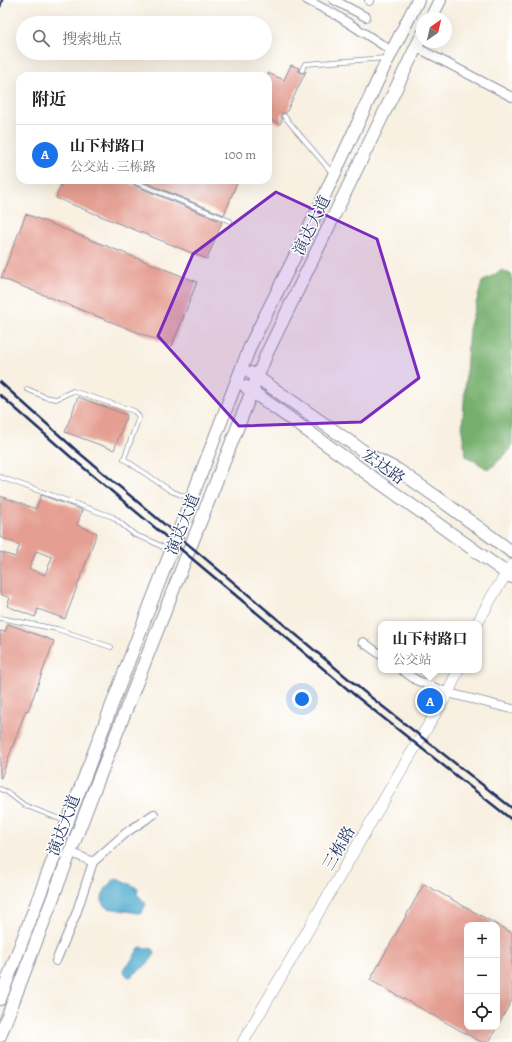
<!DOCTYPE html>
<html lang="zh">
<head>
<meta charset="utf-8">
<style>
	body { margin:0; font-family:Alegreya,"Noto Serif SC",serif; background:#f2f2f2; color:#222 }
	.controls { position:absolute; right:12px; bottom:12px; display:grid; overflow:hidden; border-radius:8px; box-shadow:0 4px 16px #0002 }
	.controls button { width:36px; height:36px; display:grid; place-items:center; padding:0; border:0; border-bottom:1px solid #e0e0e0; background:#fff; color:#222; font:20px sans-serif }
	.compass { position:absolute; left:416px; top:12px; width:36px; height:36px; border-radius:50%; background:#fff; box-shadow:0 4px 16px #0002; rotate:34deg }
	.you { position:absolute; left:302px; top:699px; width:14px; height:14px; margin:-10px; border:3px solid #fff; border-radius:50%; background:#1a73e8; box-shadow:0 0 0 6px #1a73e833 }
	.badge { display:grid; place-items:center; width:26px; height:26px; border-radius:50%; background:#1a73e8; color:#fff; font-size:13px; font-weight:700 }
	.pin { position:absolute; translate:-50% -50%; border:2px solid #fff; box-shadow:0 1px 4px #0006 }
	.popup { position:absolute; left:378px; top:621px; width:104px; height:52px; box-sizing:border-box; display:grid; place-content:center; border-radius:8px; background:#fff; filter:drop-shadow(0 1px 3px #0005); font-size:13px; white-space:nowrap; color:#767676 }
	.popup b { font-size:15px; color:#222 }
	.popup::after { content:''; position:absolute; left:50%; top:100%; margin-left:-8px; border:8px solid transparent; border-top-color:#fff }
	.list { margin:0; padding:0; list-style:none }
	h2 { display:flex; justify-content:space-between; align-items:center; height:52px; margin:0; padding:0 16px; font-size:17px }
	h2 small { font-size:13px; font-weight:400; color:#767676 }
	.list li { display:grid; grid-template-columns:26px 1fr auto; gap:12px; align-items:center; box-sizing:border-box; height:60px; padding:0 16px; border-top:1px solid #e0e0e0 }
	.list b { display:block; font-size:15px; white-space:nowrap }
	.list p { margin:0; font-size:13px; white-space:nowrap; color:#767676 }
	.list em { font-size:13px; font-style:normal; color:#767676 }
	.icon { flex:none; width:22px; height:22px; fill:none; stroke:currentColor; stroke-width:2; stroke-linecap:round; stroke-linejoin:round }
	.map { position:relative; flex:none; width:512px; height:1042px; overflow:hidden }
	.search { position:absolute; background:#fff; box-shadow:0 4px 16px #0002; left:16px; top:16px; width:256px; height:44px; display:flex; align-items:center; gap:10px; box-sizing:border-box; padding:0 14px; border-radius:22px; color:#767676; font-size:15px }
	.panel { position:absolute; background:#fff; box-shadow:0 4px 16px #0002; left:16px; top:72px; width:256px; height:112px; border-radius:12px }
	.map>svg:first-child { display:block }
	.forest { fill:#76af6d; stroke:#486f66 }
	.water { fill:#50aace; stroke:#366c96 }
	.building { fill:#e59e92; fill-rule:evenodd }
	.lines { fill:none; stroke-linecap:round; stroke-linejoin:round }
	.lane-casing { stroke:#8a90a0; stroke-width:5.5 }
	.street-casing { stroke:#8a90a0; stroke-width:10 }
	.secondary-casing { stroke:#8a90a0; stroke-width:12 }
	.primary-casing { stroke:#8a90a0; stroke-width:14 }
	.lane { stroke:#fff; stroke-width:4 }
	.street { stroke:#fff; stroke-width:8 }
	.secondary { stroke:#fff; stroke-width:11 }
	.primary { stroke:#fff; stroke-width:12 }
	.rail { stroke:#1b2f5e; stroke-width:2.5 }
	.marked { fill:#7b2cbf; fill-opacity:0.2; stroke:#7b2cbf; stroke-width:3; stroke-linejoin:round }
	.labels { text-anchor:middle; stroke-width:3; stroke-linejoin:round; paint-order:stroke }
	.street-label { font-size:16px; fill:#1b2f5e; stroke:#fff }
</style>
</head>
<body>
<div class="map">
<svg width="512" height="1042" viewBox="0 0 512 1042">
	<rect width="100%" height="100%" fill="#fff"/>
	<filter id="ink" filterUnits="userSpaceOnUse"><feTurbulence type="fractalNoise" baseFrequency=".025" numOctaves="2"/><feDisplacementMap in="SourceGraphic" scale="8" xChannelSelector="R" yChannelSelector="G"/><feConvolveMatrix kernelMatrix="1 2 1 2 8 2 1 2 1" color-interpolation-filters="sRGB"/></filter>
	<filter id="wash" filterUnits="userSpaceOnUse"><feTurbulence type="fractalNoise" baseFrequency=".012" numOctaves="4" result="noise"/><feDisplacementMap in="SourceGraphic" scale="16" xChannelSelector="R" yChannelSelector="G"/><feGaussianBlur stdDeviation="0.9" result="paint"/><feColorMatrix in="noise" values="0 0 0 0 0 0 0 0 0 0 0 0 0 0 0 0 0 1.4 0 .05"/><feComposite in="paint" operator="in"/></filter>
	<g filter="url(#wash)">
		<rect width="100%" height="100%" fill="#f8f0e1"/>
		<!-- forest -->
		<path class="forest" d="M502,270L512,275V446L510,450L489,470L466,456L462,431L469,329L482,282Z"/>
		<!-- water -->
		<path class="water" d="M117,878L138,888L137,894L146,904L142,912L138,913L108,908L103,905C103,903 102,901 102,899C102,892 111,880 117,878Z
			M141,947L153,949L155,952C153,962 138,971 130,977L127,976L123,970L124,968L131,961L139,948Z"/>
		<g id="blocks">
			<!-- building -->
			<path class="building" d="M291,65L299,68V72L301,73H304L306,71L286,113H283L281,114V117L282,120L280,124L268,119V73L284,80Z
				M63,180H127L129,183L222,222L207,259L56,198Z
				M139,180H238L224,215Z
				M26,214L197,282L172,346L1,278Z
				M78,397L127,415L114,450L65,432Z
				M41,495L82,510L77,525L97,533L65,619L38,609L35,617L7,606L10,598L0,594V552L15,557L20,545L0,537V496L36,509ZM36,551L52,557L45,575L29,569Z
				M8,624L54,641L28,711L26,710L1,778H0V631L5,632Z
				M424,884L512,933V1000L497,1027V925H467V1027H497L489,1042H481L370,980Z"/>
		</g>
	</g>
	<g filter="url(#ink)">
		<use href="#blocks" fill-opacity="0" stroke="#8a90a0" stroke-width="1"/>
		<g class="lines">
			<defs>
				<path id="lane" d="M302,70L305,64L386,58
					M284,116L333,174
					M130,180L230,221
					M27,389L45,397L56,399L73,391L134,411L137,414L139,417L124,459L171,491L191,499
					M0,477L113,517L135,535L151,541L170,551
					M0,618L57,629L111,647
					M0,789L7,792L24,805L65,821"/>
				<path id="street" d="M307,0L336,15L392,51
					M334,0L366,17
					M369,1V0
					M416,47L512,97
					M363,642L381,655
					M402,670L416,680L448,693L512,709
					M70,852L93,862
					M56,961L76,914L93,862L127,832L154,814"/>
				<path id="secondary" d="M477,624L494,593L512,565
					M243,1042L400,772L448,693L458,670"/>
				<path id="primary" d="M431,18L440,0
					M251,373L369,455L398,470L438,498L512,552
					M246,387L512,577
					M0,999L131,655L251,344L313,220L384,67L418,0
					M0,1036L91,798L267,353L422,35"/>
			</defs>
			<!-- lane casing -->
			<use href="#lane" class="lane-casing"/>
			<!-- street casing -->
			<use href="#street" class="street-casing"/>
			<!-- secondary casing -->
			<use href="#secondary" class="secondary-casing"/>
			<!-- primary casing -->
			<use href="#primary" class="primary-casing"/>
			<!-- lane -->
			<use href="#lane" class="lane"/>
			<!-- street -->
			<use href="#street" class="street"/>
			<!-- secondary -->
			<use href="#secondary" class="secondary"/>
			<!-- primary -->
			<use href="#primary" class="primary"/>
			<!-- rail -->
			<path class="rail" d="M0,7L2,0
				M0,382L77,451L363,691L512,808
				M0,395L72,458L357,697L512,820"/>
		</g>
	</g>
	<!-- marked area -->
	<path class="marked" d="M276,192L377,239L419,378L361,422L239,426L158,336L193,254Z"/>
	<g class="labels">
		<!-- street labels -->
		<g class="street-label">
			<text transform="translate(311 225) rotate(-64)" y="6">演达大道</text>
			<text transform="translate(384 466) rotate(36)" y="6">宏达路</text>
			<text transform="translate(182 524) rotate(-68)" y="6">演达大道</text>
			<text transform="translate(63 825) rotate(-69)" y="6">演达大道</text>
			<text transform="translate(338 848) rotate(-60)" y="6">三栋路</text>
		</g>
	</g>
</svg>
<div class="controls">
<button>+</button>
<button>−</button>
<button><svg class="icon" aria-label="locate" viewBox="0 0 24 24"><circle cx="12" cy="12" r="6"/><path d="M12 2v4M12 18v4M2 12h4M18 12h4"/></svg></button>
</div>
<svg class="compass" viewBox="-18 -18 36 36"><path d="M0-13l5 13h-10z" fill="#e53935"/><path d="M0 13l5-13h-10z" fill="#767676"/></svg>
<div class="you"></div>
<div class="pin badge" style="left:430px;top:701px">A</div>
<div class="popup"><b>山下村路口</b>公交站</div>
<div class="search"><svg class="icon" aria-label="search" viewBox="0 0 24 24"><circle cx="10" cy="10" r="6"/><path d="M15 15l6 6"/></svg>搜索地点</div>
<section class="panel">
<h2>附近<small></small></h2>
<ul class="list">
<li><span class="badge">A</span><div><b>山下村路口</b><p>公交站 · 三栋路</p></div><em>100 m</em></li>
</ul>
</section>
</div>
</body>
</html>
